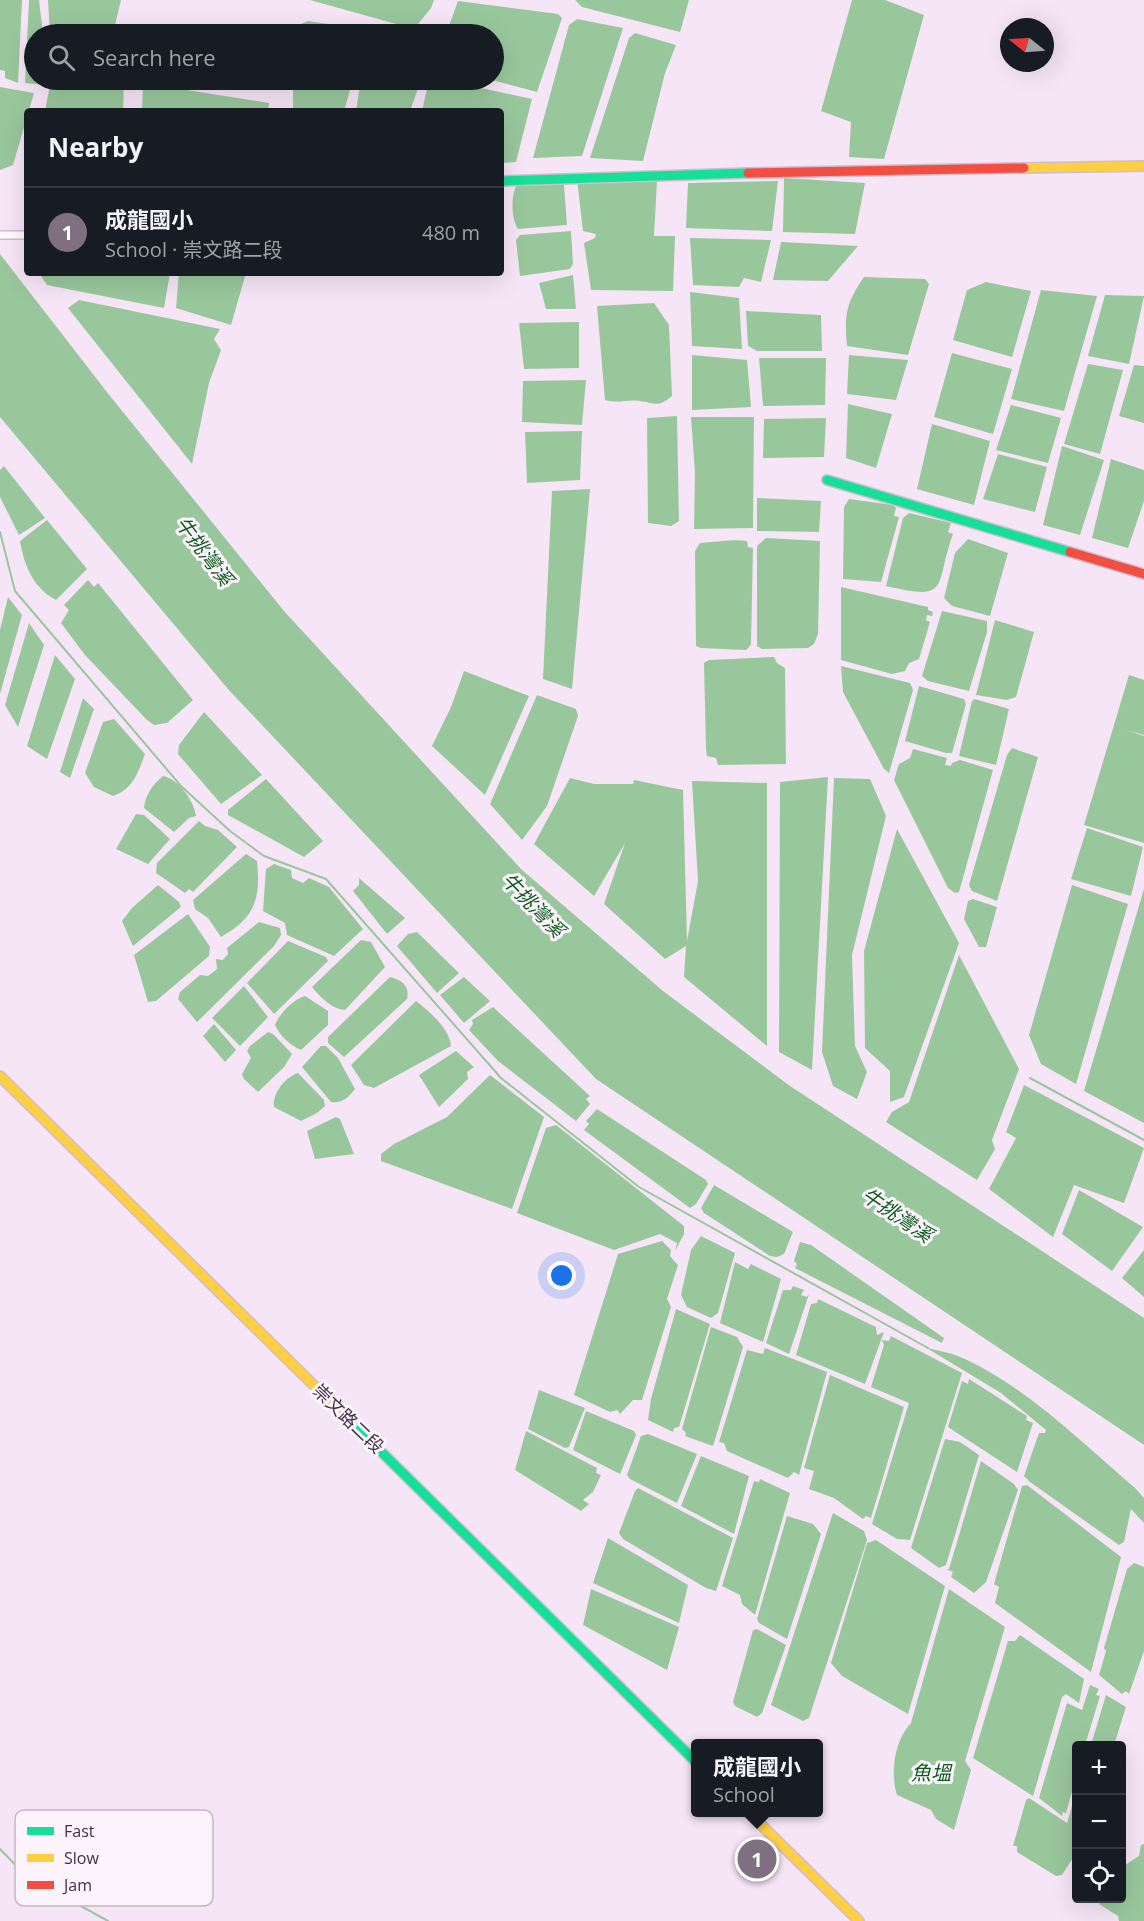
<!DOCTYPE html>
<html lang="en">
<head>
<meta charset="utf-8">
<style>
	body { margin:0; font-family:"Open Sans","Noto Sans TC",sans-serif; background:#242831; color:#f1f3f6 }
	.controls { position:absolute; right:18px; bottom:18px; display:grid; overflow:hidden; border-radius:6px; box-shadow:0 6px 24px #0002 }
	.controls button { width:54px; height:54px; display:grid; place-items:center; padding:0; border:0; border-bottom:2px solid #363941; background:#171b24; color:#f1f3f6; font:30px sans-serif }
	.compass { position:absolute; left:1000px; top:18px; width:54px; height:54px; border-radius:50%; background:#171b24; box-shadow:0 6px 24px #0002; rotate:287deg }
	.you { position:absolute; left:562px; top:1276px; width:21px; height:21px; margin:-15px; border:4px solid #fff; border-radius:50%; background:#1a73e8; box-shadow:0 0 0 9px #1a73e833 }
	.badge { display:grid; place-items:center; width:39px; height:39px; border-radius:50%; background:#806e81; color:#fff; font-size:20px; font-weight:700 }
	.pin { position:absolute; translate:-50% -50%; border:3px solid #fff; box-shadow:0 2px 6px #0006 }
	.popup { position:absolute; left:691px; top:1739px; width:132px; height:78px; box-sizing:border-box; display:grid; place-content:center; border-radius:6px; background:#171b24; filter:drop-shadow(0 2px 4px #0005); font-size:20px; white-space:nowrap; color:#9ea1a6 }
	.popup b { font-size:22px; color:#f1f3f6 }
	.popup::after { content:''; position:absolute; left:50%; top:100%; margin-left:-12px; border:12px solid transparent; border-top-color:#171b24 }
	.list { margin:0; padding:0; list-style:none }
	h2 { display:flex; justify-content:space-between; align-items:center; height:78px; margin:0; padding:0 24px; font-size:26px }
	h2 small { font-size:20px; font-weight:400; color:#9ea1a6 }
	.list li { display:grid; grid-template-columns:39px 1fr auto; gap:18px; align-items:center; box-sizing:border-box; height:90px; padding:0 24px; border-top:2px solid #363941 }
	.list b { display:block; font-size:22px; white-space:nowrap }
	.list p { margin:0; font-size:20px; white-space:nowrap; color:#9ea1a6 }
	.list em { font-size:20px; font-style:normal; color:#9ea1a6 }
	.icon { flex:none; width:33px; height:33px; fill:none; stroke:currentColor; stroke-width:2; stroke-linecap:round; stroke-linejoin:round }
	.map { position:relative; flex:none; width:1144px; height:1921px; overflow:hidden }
	.search { position:absolute; background:#171b24; box-shadow:0 6px 24px #0002; left:24px; top:24px; width:480px; height:66px; display:flex; align-items:center; gap:15px; box-sizing:border-box; padding:0 21px; border-radius:33px; color:#9ea1a6; font-size:22px }
	.panel { position:absolute; background:#171b24; box-shadow:0 6px 24px #0002; left:24px; top:108px; width:480px; height:168px; border-radius:6px }
	.map>svg:first-child { display:block }
	.water { fill:#99c79c }
	.lines { fill:none; stroke-linecap:round; stroke-linejoin:round }
	.stream { stroke:#99c79c; stroke-width:2 }
	.street-casing { stroke:#cdbdcd; stroke-width:10 }
	.fast-casing { stroke:#cdbdcd; stroke-width:12 }
	.slow-casing { stroke:#cdbdcd; stroke-width:12 }
	.jam-casing { stroke:#cdbdcd; stroke-width:12 }
	.street { stroke:#fefbfe; stroke-width:7 }
	.fast { stroke:#16e098; stroke-width:9 }
	.slow { stroke:#ffcf43; stroke-width:9 }
	.jam { stroke:#f24e42; stroke-width:9 }
	.labels { text-anchor:middle; stroke-width:6; stroke-linejoin:round; paint-order:stroke }
	.street-label { font-size:18px; fill:#412e42; stroke:#fdf3fd }
	.water-label { font-size:20px; font-style:italic; fill:#0c5c1c; stroke:#fdf3fd }
	.key { fill:#fdf3fd; stroke:#c5b8c5; stroke-width:1.5 }
	.key-label { font-size:16px; fill:#412e42 }
</style>
</head>
<body>
<div class="map">
<svg width="1144" height="1921" viewBox="0 0 1144 1921">
	<rect width="100%" height="100%" fill="#f6e5f6"/>
	<!-- water -->
	<path class="water" d="M0,0H22L18,83L5,78V71L0,70Z
		M29,0H39L43,34H34V80H38L37,84L25,83Z
		M48,0H121L113,34H50Z
		M310,0H434L431,8L414,29Z
		M575,0H689L680,32L582,7Z
		M852,0H885L924,15L884,159L849,157L851,122L821,111Z
		M458,1L558,14L562,18L537,92L492,80L494,34H446Z
		M577,19L623,28L582,156L533,158L569,25Z
		M308,21L356,28L357,34H294V27Z
		M635,33L676,45L665,73L643,161L590,158L629,38Z
		M51,80L124,81L123,111H45Z
		M293,80H353L344,111H293Z
		M361,80H421L410,111H356Z
		M429,80H444L532,99L516,162L501,163V111H422Z
		M143,83L269,103L268,111H142Z
		M0,87L34,93L13,165L0,170Z
		M784,178L865,183L855,234L783,232Z
		M577,179L657,181L654,236H675L673,291L591,290L584,243L595,238L596,234L583,231Z
		M560,181L564,185L567,225L518,229C511,218 511,197 516,186Z
		M778,181L772,231L686,228L688,183Z
		M571,231L573,264L570,269L520,276L516,240L520,235Z
		M690,238L771,240L761,282L744,278L739,287L693,285Z
		M781,242L858,246L828,281L773,280Z
		M0,254L110,396L284,611L521,869L663,991L790,1086L1144,1318V1445L596,1079L228,689L0,417Z
		M39,273H170L164,308L47,285Z
		M179,273H246L231,325L176,308Z
		M573,275L576,309H546L539,283Z
		M864,277L925,279L929,284L908,355L847,346C844,315 846,303 864,277Z
		M986,282L1031,291L1012,357L953,340L967,290Z
		M1041,290L1097,296L1064,411L1011,399Z
		M690,292L739,298L742,349L692,346Z
		M1105,295L1144,296L1129,364L1088,356Z
		M79,300L220,329L214,339L221,350L209,383L192,464L68,308Z
		M654,303L669,325L672,396C658,408 655,403 640,401C628,399 618,404 605,400L597,306Z
		M746,311L821,315L822,351H757L748,346Z
		M579,322V368L524,369L519,323Z
		M952,353L1012,369L993,434L934,417Z
		M692,355L747,360L751,407L692,410Z
		M849,355L908,360L896,400L847,394Z
		M759,358H826L825,405L763,406Z
		M1088,364L1123,370L1100,454L1064,444Z
		M1134,365L1144,366V423L1119,416Z
		M586,380L582,425L522,422L523,381Z
		M848,404L892,414L876,468L846,458Z
		M1011,405L1061,418L1048,463L996,450Z
		M677,416L679,521L671,526L648,523L647,418Z
		M691,417H754L753,528L694,529L695,473Z
		M826,418L824,457L763,458L764,419Z
		M932,424L990,441L974,505L917,489Z
		M582,431L580,480L527,483L525,432Z
		M1062,446L1104,460L1080,535L1043,525Z
		M998,454L1047,467L1035,512L983,499Z
		M1111,459L1144,470V501L1128,548L1092,538Z
		M4,466L45,518L19,535L0,497V470Z
		M590,489L572,689L543,679L552,491Z
		M757,498L821,501L819,532L757,531Z
		M849,499L893,505L896,508L894,516L899,517L881,582L843,579L844,507Z
		M909,513L951,523L948,532L953,534C934,586 952,602 886,586L903,518Z
		M47,520L87,569L56,600C33,588 24,565 20,541Z
		M766,538L820,541L818,634L814,644L808,648L762,649L757,646V546Z
		M968,539L1008,553L990,616L952,606L944,598L955,553Z
		M735,540L747,541L748,547L753,548L751,645L746,650L701,648L696,646L695,551L700,543Z
		M88,580L94,587L98,583L193,700L167,723L154,725L147,720L85,655L61,623L69,610L64,605Z
		M841,587L928,607V610L933,612L932,616L927,615L926,620L930,622L919,659L909,663L905,671L892,674L841,660Z
		M8,597L22,615L0,694V630Z
		M942,611L987,621V632L969,691L928,681L922,676Z
		M995,620L1034,632L1016,697L1007,700L976,695Z
		M29,623L44,645L18,727L5,705Z
		M55,655L75,679L47,759L27,746Z
		M774,657L777,663L785,668L786,764L718,765L716,758L707,756L706,749L704,663L709,660Z
		M841,666L910,683L913,690L889,773L884,769L843,692Z
		M464,671L529,696L485,795L432,746L451,707Z
		M1129,675L1144,680V735L1126,730L1144,736V843L1084,825Z
		M919,686L964,699L966,704L952,753H946L905,741Z
		M537,695L576,709L578,716L547,806L522,840L490,804Z
		M83,698L94,709L70,778L60,772Z
		M975,699L1009,709L996,765L959,756L972,701Z
		M204,712L262,775L221,804L178,754L179,745Z
		M114,719L145,754C138,773 133,789 113,796L94,787L85,773L103,722Z
		M1012,748L1038,757L997,901L972,891L969,885L1007,755Z
		M913,749L947,758L945,765L951,766L952,763L960,760L993,770L959,892L955,893L948,888L894,780L899,764L910,758Z
		M163,776C179,779 194,801 196,816L189,818L174,832L144,808C145,795 153,784 163,776Z
		M828,777L812,1070L779,1052L780,782Z
		M570,778L594,784H633L634,780L683,790L687,941L698,881L692,781L767,783V1046L684,977L686,946L665,959L604,904L625,843L594,896L534,844Z
		M834,778L870,779L886,816L852,955L855,1046L867,1072L857,1099L833,1086L822,1052Z
		M266,779L323,841L304,857L228,815V810Z
		M136,814L144,815L170,839L148,864L116,849Z
		M199,821L205,826L218,830L237,847L193,892L189,889L185,893L156,873L157,863Z
		M1087,828L1143,847L1131,896L1071,879Z
		M897,829L959,943L904,1097L890,1102V1071L865,1048L864,951Z
		M246,854L257,861C261,899 255,918 221,937L208,918L195,909L193,900Z
		M274,864L291,870L292,878L303,883L309,878L329,887L363,929L334,956L287,935L285,923L263,911L266,869Z
		M359,878L405,918L387,934L353,891L359,885Z
		M158,885L179,902L181,907L133,946L122,921L132,908Z
		M1072,885L1128,904L1076,1084L1041,1064L1029,1035Z
		M1144,889V1123L1084,1091Z
		M973,899L997,907L986,947H979L964,919L968,901Z
		M188,914L210,947L209,956L156,1001L148,1002L134,955Z
		M259,922L280,928L281,935L274,946L197,1022L178,999L180,992L200,975L208,976L217,969L216,959L223,960L228,954L227,948Z
		M417,932L459,973L437,993L397,946L408,934Z
		M361,940L371,942L385,967L345,1010C332,1009 320,997 312,987Z
		M288,941L326,957L328,961L274,1014L247,983Z
		M959,955L1019,1069L992,1140L995,1149L977,1180L886,1122L892,1112L909,1102Z
		M390,977C402,980 410,986 407,999L344,1057L328,1043V1037Z
		M464,977L490,1001L464,1023L440,995Z
		M244,986L268,1017L240,1046L212,1018Z
		M305,996L328,1011V1025L301,1050C291,1046 279,1035 275,1025C279,1014 294,999 305,996Z
		M416,1001C429,1011 450,1029 451,1046L374,1088L364,1085L351,1065Z
		M493,1007L590,1096L586,1099L590,1104L576,1121L498,1061L469,1030L473,1024L472,1020Z
		M214,1024L236,1050L225,1062L203,1036Z
		M268,1032L273,1034L292,1054L284,1067L258,1092L244,1079L242,1074L251,1058L247,1051L250,1046Z
		M321,1046H326L338,1058L355,1089C349,1097 342,1104 331,1102L302,1067Z
		M456,1051L474,1067L467,1072L468,1079L439,1107L419,1075Z
		M298,1073L324,1100L325,1106L317,1113L301,1121L274,1107C272,1094 285,1077 298,1073Z
		M490,1075L544,1117L512,1209L381,1161V1154L394,1144L447,1117Z
		M1024,1085L1144,1148L1124,1203L1074,1185L1053,1237L989,1189L1016,1138L1006,1132Z
		M597,1109L706,1180L708,1184L696,1204L690,1208L584,1130L589,1124L586,1121Z
		M336,1117L340,1119L354,1154L315,1159L307,1131Z
		M556,1125L684,1226V1234L675,1251L677,1243L660,1234L614,1250L517,1213L546,1128Z
		M714,1185L793,1232L784,1254L777,1257L770,1256L704,1213L701,1208Z
		M1079,1190L1143,1227L1112,1271L1062,1234Z
		M701,1236L735,1253L718,1313L711,1318L687,1307L681,1295L691,1250Z
		M662,1241L671,1250L670,1256L678,1265L667,1299L671,1307L642,1400H633L620,1414L617,1410L610,1412L574,1395L618,1254Z
		M800,1242L811,1245L944,1338L942,1343L795,1268L797,1264L794,1261Z
		M1144,1250V1297L1122,1278Z
		M735,1262L748,1269L751,1264L781,1279L763,1342L720,1323Z
		M793,1286L804,1290L801,1295L807,1297L809,1294L789,1354L766,1343L783,1290H791Z
		M818,1299L876,1327L877,1335L884,1332L865,1384L796,1355L811,1304L817,1303Z
		M676,1309L710,1324L679,1427L674,1428L673,1432L648,1420L651,1399Z
		M711,1327L737,1337L743,1347L713,1446L685,1436L686,1433L682,1429Z
		M891,1336L962,1373L910,1540L897,1539L872,1524L909,1403L871,1387L884,1345L882,1340L889,1341Z
		M925,1347C938,1351 953,1353 965,1359C1029,1389 1082,1443 1135,1488L1144,1498V1523L1131,1509L1124,1542L1119,1545L1030,1482L1024,1476L1039,1433H1045L1046,1430L1001,1393Z
		M765,1348L827,1372L799,1475L794,1472L788,1478L727,1451L724,1443L719,1442L747,1350L763,1354Z
		M830,1375L904,1407L871,1518L866,1516L863,1519L834,1498L809,1489L814,1471L804,1468Z
		M969,1379L1027,1416L1026,1420L1033,1423L1017,1472L948,1427L962,1381L968,1384Z
		M539,1390L585,1408L569,1447L565,1448L528,1429Z
		M586,1411L634,1431L636,1435L620,1474L573,1450Z
		M526,1431L597,1468L596,1473L601,1475L593,1492L583,1500L589,1504L581,1511L515,1470Z
		M648,1434L697,1454L677,1503L630,1479L627,1475L641,1436Z
		M945,1439L960,1442L979,1455L946,1565L939,1568L911,1548Z
		M701,1456L749,1476L734,1534L681,1506Z
		M981,1461L1014,1484L1018,1490L986,1582L974,1593L951,1577L953,1572L946,1569H949Z
		M760,1479L790,1493L755,1615L742,1604L740,1595L722,1586L754,1481L759,1482Z
		M1027,1485L1121,1557L1091,1672L995,1603L999,1587L994,1584L1022,1486Z
		M638,1488L733,1538L716,1591L706,1588L623,1539L619,1533L635,1491Z
		M833,1513L864,1531L867,1540L809,1718L803,1721L771,1705Z
		M787,1516L813,1524L821,1534L787,1639L759,1623L757,1619Z
		M608,1538L688,1585L679,1623L593,1583Z
		M876,1540L945,1586L908,1714L842,1676L831,1663L867,1543Z
		M1134,1563L1144,1567V1651L1129,1694L1126,1691L1122,1694L1099,1675L1106,1651L1104,1648L1127,1569Z
		M591,1589L679,1627L667,1670L583,1625Z
		M949,1589L1005,1627L965,1761L971,1770L954,1830L936,1819L931,1810L897,1795C890,1773 894,1741 911,1723Z
		M757,1629L786,1645L762,1713L757,1717L735,1706L733,1702L753,1630Z
		M1020,1635L1084,1679L1079,1703L1066,1694L1062,1697L1033,1796L973,1758L1008,1641H1015Z
		M1090,1685L1099,1689L1096,1695L1100,1696L1085,1745L1076,1746V1777L1066,1813L1063,1812L1062,1816L1039,1798L1067,1703L1082,1710Z
		M1106,1695L1126,1707L1114,1745H1091Z
		M1076,1793V1853L1062,1875L1056,1876L1017,1852V1846H1013L1026,1800L1029,1798L1067,1823Z
		M1144,1844V1921H1119L1118,1916L1099,1904L1102,1899L1122,1898V1867L1139,1856L1141,1845Z"/>
	<g class="lines">
		<!-- stream -->
		<path class="stream" d="M0,532L15,591L181,786L230,831L264,856L326,879L501,1078L639,1187L928,1348
			M1030,1078L1144,1140
			M0,1849L26,1876L108,1921"/>
		<defs>
			<path id="street" d="M0,235H27"/>
			<path id="fast" d="M501,181L748,173
				M827,480L1070,552
				M347,1418L696,1762"/>
			<path id="slow" d="M1024,168L1144,166
				M0,1076L347,1418
				M748,1812L859,1921"/>
			<path id="jam" d="M748,173L1024,168
				M1070,552L1144,574"/>
		</defs>
		<!-- street casing -->
		<use href="#street" class="street-casing"/>
		<!-- fast casing -->
		<use href="#fast" class="fast-casing"/>
		<!-- slow casing -->
		<use href="#slow" class="slow-casing"/>
		<!-- jam casing -->
		<use href="#jam" class="jam-casing"/>
		<!-- street -->
		<use href="#street" class="street"/>
		<!-- fast -->
		<use href="#fast" class="fast"/>
		<!-- slow -->
		<use href="#slow" class="slow"/>
		<!-- jam -->
		<use href="#jam" class="jam"/>
	</g>
	<g class="labels">
		<!-- street labels -->
		<g class="street-label">
			<text transform="translate(348 1419) rotate(44)" y="6">崇文路二段</text>
		</g>
		<!-- water labels -->
		<g class="water-label">
			<text transform="translate(204 551) rotate(53)" y="7">牛挑灣溪</text>
			<text transform="translate(533 905) rotate(46)" y="7">牛挑灣溪</text>
			<text transform="translate(897 1215) rotate(34)" y="7">牛挑灣溪</text>
			<text x="931" y="1780">魚塭</text>
		</g>
	</g>
	<!-- legend -->
	<rect x="15" y="1810" width="198" height="96" rx="9" class="key"/>
	<rect x="27" y="1827" width="27" height="8" fill="#16e098"/>
	<rect x="27" y="1854" width="27" height="8" fill="#ffcf43"/>
	<rect x="27" y="1881" width="27" height="8" fill="#f24e42"/>
	<g class="key-label">
		<text x="64" y="1837">Fast</text>
		<text x="64" y="1864">Slow</text>
		<text x="64" y="1891">Jam</text>
	</g>
</svg>
<div class="controls">
<button>+</button>
<button>−</button>
<button><svg class="icon" aria-label="locate" viewBox="0 0 24 24"><circle cx="12" cy="12" r="6"/><path d="M12 2v4M12 18v4M2 12h4M18 12h4"/></svg></button>
</div>
<svg class="compass" viewBox="-18 -18 36 36"><path d="M0-13l5 13h-10z" fill="#e53935"/><path d="M0 13l5-13h-10z" fill="#9ea1a6"/></svg>
<div class="you"></div>
<div class="pin badge" style="left:757px;top:1859px">1</div>
<div class="popup"><b>成龍國小</b>School</div>
<div class="search"><svg class="icon" aria-label="search" viewBox="0 0 24 24"><circle cx="10" cy="10" r="6"/><path d="M15 15l6 6"/></svg>Search here</div>
<section class="panel">
<h2>Nearby<small></small></h2>
<ul class="list">
<li><span class="badge">1</span><div><b>成龍國小</b><p>School · 崇文路二段</p></div><em>480 m</em></li>
</ul>
</section>
</div>
</body>
</html>
